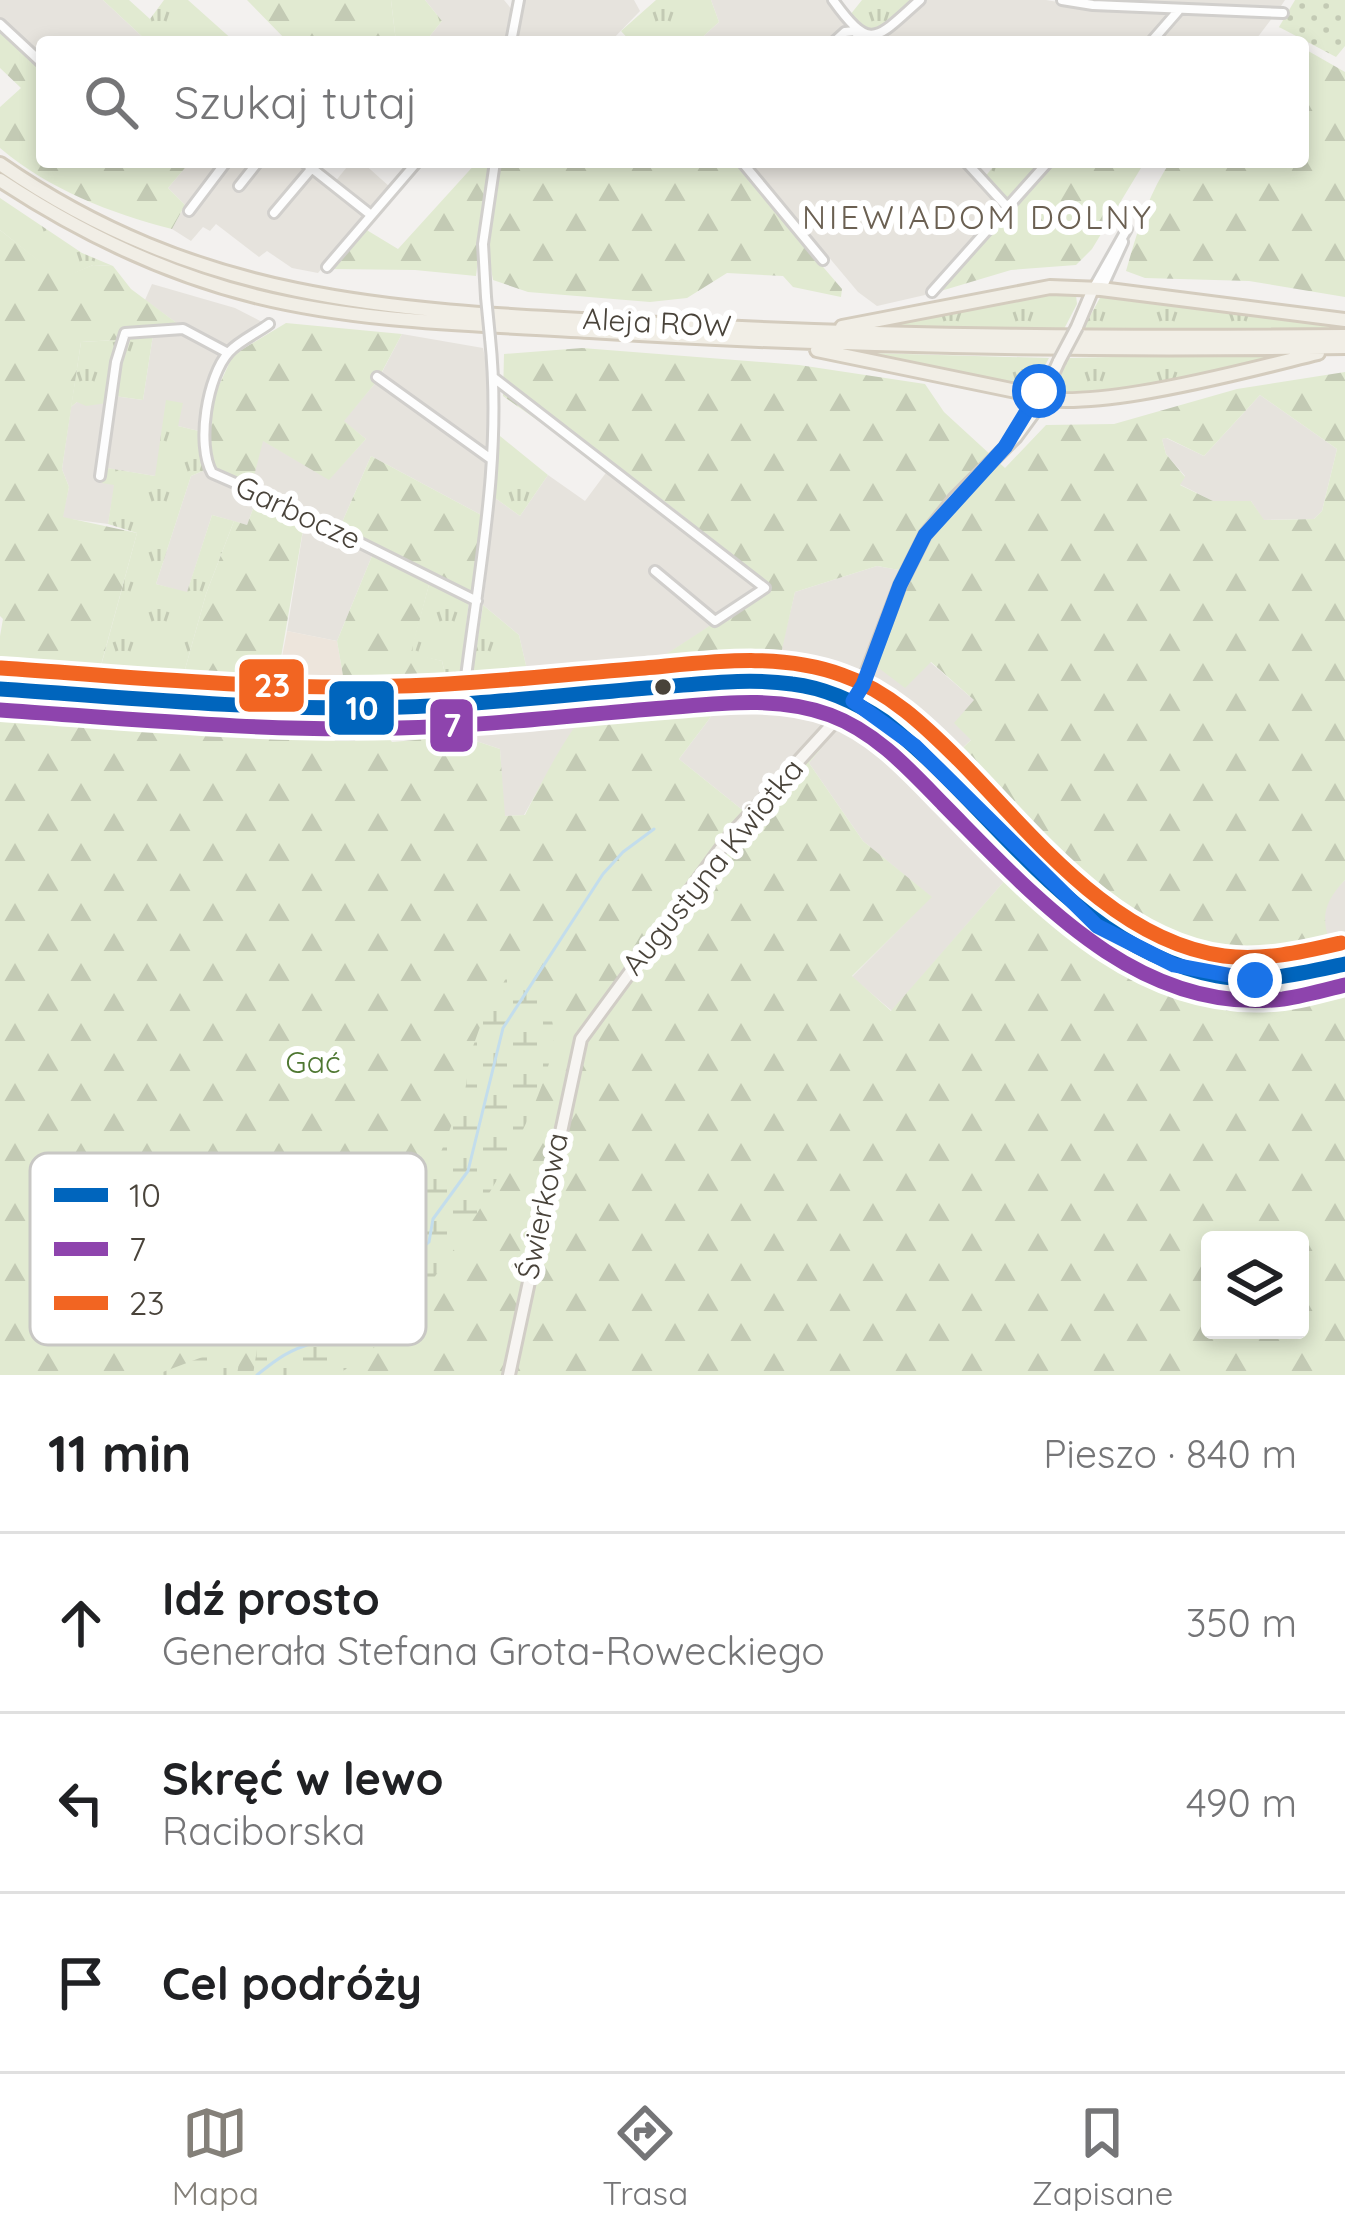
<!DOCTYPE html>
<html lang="pl">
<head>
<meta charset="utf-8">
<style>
	body { margin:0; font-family:Quicksand,sans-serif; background:#f6f6f6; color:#202124 }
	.controls { position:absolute; right:36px; bottom:36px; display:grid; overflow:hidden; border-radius:12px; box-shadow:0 6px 18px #0003 }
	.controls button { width:108px; height:108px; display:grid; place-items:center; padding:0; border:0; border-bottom:3px solid #e0e0e0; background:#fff; color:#202124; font:60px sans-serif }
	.stop { position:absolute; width:36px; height:36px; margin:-27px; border:9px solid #1a73e8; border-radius:50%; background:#fff }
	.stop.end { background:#1a73e8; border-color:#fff; box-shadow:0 3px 12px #0008 }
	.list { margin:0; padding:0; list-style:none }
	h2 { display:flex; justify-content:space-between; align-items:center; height:156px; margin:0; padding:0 48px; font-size:51px }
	h2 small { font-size:39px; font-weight:400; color:#757577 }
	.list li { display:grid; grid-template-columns:78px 1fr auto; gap:36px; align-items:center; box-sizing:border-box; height:180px; padding:0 48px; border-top:3px solid #e0e0e0 }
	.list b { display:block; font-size:45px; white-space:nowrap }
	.list p { margin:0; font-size:39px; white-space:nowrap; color:#757577 }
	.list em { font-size:39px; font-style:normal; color:#757577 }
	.icon { flex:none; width:66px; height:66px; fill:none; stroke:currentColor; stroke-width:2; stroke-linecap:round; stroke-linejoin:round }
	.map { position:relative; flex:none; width:1345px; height:1375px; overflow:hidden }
	.search { position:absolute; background:#fff; box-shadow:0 6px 18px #0003; left:36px; right:36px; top:36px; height:132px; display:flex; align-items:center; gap:30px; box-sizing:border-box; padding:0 42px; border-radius:12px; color:#757577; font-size:45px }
	.sheet { height:696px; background:#fff }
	nav { display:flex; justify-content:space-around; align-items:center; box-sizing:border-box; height:168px; border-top:3px solid #e0e0e0; background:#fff; font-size:33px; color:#757577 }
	nav a { display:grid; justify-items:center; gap:6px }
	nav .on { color:#848079 }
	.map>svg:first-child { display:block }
	.residential { fill:#e6e3dd }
	.commercial { fill:#ede5dc }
	.grass { fill:url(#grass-tufts) }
	.forest { fill:url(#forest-firs); fill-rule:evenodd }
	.wetland { fill:url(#wetland-marsh) }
	.park { fill:url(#park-dots) }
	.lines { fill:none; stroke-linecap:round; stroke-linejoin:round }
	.stream { stroke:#c3ddec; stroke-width:3 }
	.street-casing { stroke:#d1cfcc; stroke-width:14 }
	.secondary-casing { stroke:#d1cdc6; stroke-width:16 }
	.primary-casing { stroke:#d4ccbe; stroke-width:18 }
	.street { stroke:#fdfdfd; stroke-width:8 }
	.secondary { stroke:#f7f5f2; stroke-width:10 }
	.primary { stroke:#f1eee6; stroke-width:12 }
	.street-bridge-casing { stroke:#d1cfcc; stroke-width:14; stroke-linecap:butt }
	.secondary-bridge-casing { stroke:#d1cdc6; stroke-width:16; stroke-linecap:butt }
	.street-bridge { stroke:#fdfdfd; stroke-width:8 }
	.secondary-bridge { stroke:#f7f5f2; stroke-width:10 }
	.bus-1-casing { stroke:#fff; stroke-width:24 }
	.bus-2-casing { stroke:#fff; stroke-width:24 }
	.bus-3-casing { stroke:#fff; stroke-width:24 }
	.bus-1 { stroke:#0065bd; stroke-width:15 }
	.bus-2 { stroke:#8e44ad; stroke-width:15 }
	.bus-3 { stroke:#f26522; stroke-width:15 }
	.route { stroke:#1a73e8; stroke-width:15 }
	.bus-dot { fill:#49433a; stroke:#fff; stroke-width:4.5 }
	.labels { text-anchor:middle; stroke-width:12; stroke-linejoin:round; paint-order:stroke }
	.street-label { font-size:30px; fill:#49433a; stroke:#fff }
	.park-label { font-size:30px; fill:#4e7731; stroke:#fff }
	.neighbourhood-label { font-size:33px; letter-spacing:3px; fill:#6b6052; stroke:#fff }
	.key { fill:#fff; stroke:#c8c7c4; stroke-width:3 }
	.key-label { font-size:33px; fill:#49433a }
	.line-badge { stroke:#fff; stroke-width:4.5 }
	.badge-label { font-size:33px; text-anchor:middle; font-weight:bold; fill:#fff }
</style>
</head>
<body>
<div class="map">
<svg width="1345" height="1375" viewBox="0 0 1345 1375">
	<defs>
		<pattern id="grass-tufts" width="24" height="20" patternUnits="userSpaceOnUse" patternTransform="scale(3)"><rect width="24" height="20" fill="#e1ead1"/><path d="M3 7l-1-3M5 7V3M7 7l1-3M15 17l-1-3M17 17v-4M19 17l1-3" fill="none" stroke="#c3cab4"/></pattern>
		<pattern id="forest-firs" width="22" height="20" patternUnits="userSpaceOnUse" patternTransform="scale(3)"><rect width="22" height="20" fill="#e1ead1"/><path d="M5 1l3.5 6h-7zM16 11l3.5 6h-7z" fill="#c3cab4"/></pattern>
		<pattern id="wetland-marsh" width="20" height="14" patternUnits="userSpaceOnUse" patternTransform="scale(3)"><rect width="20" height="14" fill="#e1ead1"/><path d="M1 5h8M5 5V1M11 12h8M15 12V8" fill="none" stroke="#c3cab4"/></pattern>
		<pattern id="park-dots" width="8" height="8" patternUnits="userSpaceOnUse" patternTransform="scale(3)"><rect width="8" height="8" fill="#e1ead1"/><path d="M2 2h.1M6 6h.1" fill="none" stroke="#c3cab4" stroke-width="1.8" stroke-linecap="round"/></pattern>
	</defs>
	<rect width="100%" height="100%" fill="#f3f1ef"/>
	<!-- residential -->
	<path class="residential" d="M0,0H103L148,42H42V60L0,21Z
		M425,0H504L513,11L510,34L505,42H425L442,21Z
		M519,0H634L640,11L610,42H516Z
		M711,0H826L846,26L831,42H697L719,22Z
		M926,0H1046L1100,9L1171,12L1145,42H869L884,36Z
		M1129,0H1285L1279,9L1128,3Z
		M1186,12L1273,17L1254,42H1158Z
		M190,162H301L309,168V176L316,173L368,215L318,273L292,268L267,251L259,257L216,224L210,231L203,227L191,241L172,229L185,205L168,188Z
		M351,162H362L390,187L373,210L334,183Z
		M749,162H960L1004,209L925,295L877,306L858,292Z
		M152,284L235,308L264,323L228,347L182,327L145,300Z
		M181,332L223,355L204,401L203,432L178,426L155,476L106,468L114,396L143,400L153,335Z
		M402,334L483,348L489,377L487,450L381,374Z
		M377,381L488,460L485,517L371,456L340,527L251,488L262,440L329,479L366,439L343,421Z
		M1260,395L1337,449L1322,511L1314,519L1263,520L1251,501H1213L1179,484L1185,476L1166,454L1162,439L1166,438L1204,456Z
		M77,402L107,403L95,481L115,484L108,524L62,518L69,487L62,469L71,407Z
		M205,470L217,480L257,498L247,525L212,515L187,593L156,584L191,476Z
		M608,470L618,471L655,496L769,588L616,687H531L519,635L483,605L495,498L520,516L548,475L585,501Z
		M305,518L374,551L337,641L287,631Z
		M877,566L899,570L857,686L777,667L795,592Z
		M930,662L974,700L972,739L946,763L866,687L876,665Z
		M759,694L816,701L837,709L745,812L679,759L710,718L719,696Z
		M591,707L560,751L524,815L504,816L500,749L461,736L465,716Z
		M854,707L954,794L947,802L1014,870L892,1011L852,977L931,897L863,841L809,763Z
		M1345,880V950L1335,954L1323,928L1326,899Z"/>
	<!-- commercial -->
	<path class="commercial" d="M287,631L337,641L347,699L274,698Z"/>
	<!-- grass -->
	<path class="grass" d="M103,0H129L150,19L164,0H188L235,42H148Z
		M391,0H425L442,21L425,42H396Z
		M656,0H711L719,22L697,42H631L621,31Z
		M862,0H915L873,33L858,25L850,15Z
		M997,162H1044L1009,204L984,178Z
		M0,198L82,253L113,266L93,265L61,279L0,230Z
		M1071,292L1076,295L1077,304L1063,331L857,328L1028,294Z
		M1102,294L1345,324V330L1082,331Z
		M127,335H153L143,400L114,396L122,342Z
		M116,340L107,403L86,406L77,402L71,407L81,342Z
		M836,352L1049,358L1036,382L1023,389Z
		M1298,353C1251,364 1093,411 1056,388L1068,358Z
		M166,400L183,403L178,426L203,432L205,470L191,476L156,584L187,592L212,515L234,521L206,594L179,691L95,688L137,533L108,524L114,485L102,483L105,455L107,468L155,476Z
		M500,436L548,475L520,516L495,498Z
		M430,581L469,601L458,696L450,695L442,661L410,654Z
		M483,605L519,635L531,687L480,689L472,675Z"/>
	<!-- forest -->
	<path class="forest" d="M247,0H391L396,42H288Z
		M0,32L42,71V162H190L168,188L185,205L172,229C110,213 50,190 0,148V107L21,88L0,68Z
		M1303,48L1345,72V297L1249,281L1145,278L1126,271C1137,232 1148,195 1170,162H1303Z
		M477,162H490L476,276L415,270L331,269L365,229L398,249Z
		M500,162H733L842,289L841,297L793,287L783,276L727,273L687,298L650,302L528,292L493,280L487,247Z
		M1055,162L1144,163L1092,249L1076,265L1011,270L934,293Z
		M0,230L61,278L93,265L113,266L131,289L182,327L123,333L116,340L81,342L62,469L69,487L63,517L137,533L88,713L379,726L392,742L461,736L500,749L505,816L525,815C538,789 575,715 598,702C610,695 631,696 645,694L631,677L768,588C737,563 640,472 608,470L503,396L504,354L582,348L799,365L925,384L944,412L1005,468L1046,425L1114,424L1237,389L1345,372V880C1321,905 1320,922 1335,953L1345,950V1375H0V636L3,619L0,616ZM1260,395L1337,449L1322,511L1314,519L1264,520L1251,501H1213L1180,485L1185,477L1166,454L1162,439L1167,438L1204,456ZM877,566L899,570L857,686L778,667L795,592ZM931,662L974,700L954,723L971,740L947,763L867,688L876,666L905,688ZM759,694L816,701L836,709L745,812L679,759L710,718L719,696ZM854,708L954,794L946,803L1014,870L891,1011L852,976L932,897L863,841L809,763ZM1210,1240H1300V1330H1210Z
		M286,323L402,334L377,381L344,421L366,439L329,480L263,441L251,488L215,469L211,461L210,405L233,355Z
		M371,456L485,517L475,595L340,527Z
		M257,498L305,518L274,698L179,691L206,594L234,521L247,525Z
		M374,551L430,581L411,653L442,661L450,695L347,699L337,641Z"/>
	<!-- wetland -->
	<path class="wetland" d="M506,978L549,1007C550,1015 554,1025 554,1034C553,1110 408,1347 336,1374C319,1375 273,1375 253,1375L259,1336L340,1294L380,1259L439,1157L465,1091L471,1052L480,1027Z
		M242,1342L237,1375H155Z"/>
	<!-- park -->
	<path class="park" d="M1295,0H1345V46L1336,57L1279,27Z"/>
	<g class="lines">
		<!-- stream -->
		<path class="stream" d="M257,1375C278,1358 289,1350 316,1342L429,1242L433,1219L468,1171L503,1028L603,874L623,852L654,829"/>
		<defs>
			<path id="street" d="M833,0C871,53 876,39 920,0
				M1062,0L1093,5L1283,13
				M0,24L42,63
				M511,42L519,0
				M834,42L845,32L855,31L862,42
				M1151,42L1178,11
				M304,162L371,215
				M742,162L823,260
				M966,162L1008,208
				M239,186L258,162
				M189,211L226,162
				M274,213L312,168
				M327,267L417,162
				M1102,288L1123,242
				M1093,289L1127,229
				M932,292L1048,162
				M486,297L483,244L495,162
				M269,324C257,333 239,341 229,352C207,376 196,445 212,473L276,501L477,601
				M377,377L491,459
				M494,378L765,588L715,621L655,571
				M100,476L116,362L125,333L183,329L228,353
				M463,701C477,580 503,461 490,338"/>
			<path id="secondary" d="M1077,327L1093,289
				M0,689C120,697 242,708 362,708C458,708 556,695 652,688C715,684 780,672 840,696C883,713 915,746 947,778C1066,895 1157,1024 1345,964
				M509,1375L581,1039L730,836L857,697L900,585L925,535L954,499L1016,437L1038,407L1059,361"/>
			<path id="primary" d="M0,164C218,315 428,311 680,325C902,337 1123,338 1345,336
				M0,180C79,232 163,273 255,296C364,323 479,324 590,331C842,347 1093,351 1345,347
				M842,327L1050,287L1101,289L1345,320
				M817,350L1016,391C1068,421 1255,368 1318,353"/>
		</defs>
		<!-- street casing -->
		<use href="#street" class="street-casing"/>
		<!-- secondary casing -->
		<use href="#secondary" class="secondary-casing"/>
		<!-- primary casing -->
		<use href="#primary" class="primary-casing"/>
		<!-- street -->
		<use href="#street" class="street"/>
		<!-- secondary -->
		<use href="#secondary" class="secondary"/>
		<!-- primary -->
		<use href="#primary" class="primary"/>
		<defs>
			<path id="street-bridge" d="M486,297L490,338"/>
			<path id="secondary-bridge" d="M1059,361L1077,327"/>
		</defs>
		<!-- street-bridge casing -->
		<use href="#street-bridge" class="street-bridge-casing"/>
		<!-- secondary-bridge casing -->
		<use href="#secondary-bridge" class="secondary-bridge-casing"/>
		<!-- street-bridge -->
		<use href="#street-bridge" class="street-bridge"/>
		<!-- secondary-bridge -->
		<use href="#secondary-bridge" class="secondary-bridge"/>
		<defs>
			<path id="bus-1" d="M0,689C121,697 243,709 364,708C459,707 553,696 647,688C695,685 744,677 792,684C826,688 856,702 884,721C993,806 1073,948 1217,976C1260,984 1303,973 1345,964"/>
			<path id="bus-2" d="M0,710C132,719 265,732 398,728C482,726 567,716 651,709C710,705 773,694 830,715C876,732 910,770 943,804C1035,897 1138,1016 1283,999C1304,996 1325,990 1345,985"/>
			<path id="bus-3" d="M1,668C134,677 267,691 400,686C482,684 563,674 645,668C711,662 779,652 842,675C889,691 925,726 959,760C1032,834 1113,941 1224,956C1264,961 1302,952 1341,943"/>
		</defs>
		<!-- bus-1 casing -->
		<use href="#bus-1" class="bus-1-casing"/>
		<!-- bus-2 casing -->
		<use href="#bus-2" class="bus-2-casing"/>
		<!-- bus-3 casing -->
		<use href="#bus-3" class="bus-3-casing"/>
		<!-- bus-1 -->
		<use href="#bus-1" class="bus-1"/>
		<!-- bus-2 -->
		<use href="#bus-2" class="bus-2"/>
		<!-- bus-3 -->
		<use href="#bus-3" class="bus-3"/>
	</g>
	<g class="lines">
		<!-- route -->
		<path class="route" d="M1039,391L1005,447L925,535L900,585L863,685L853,701L915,746L1097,926L1174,965L1255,980"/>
	</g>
	<!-- markers -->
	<circle class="bus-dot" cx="663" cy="687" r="10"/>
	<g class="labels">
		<!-- street labels -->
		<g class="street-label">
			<text transform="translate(657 323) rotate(3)" y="10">Aleja ROW</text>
			<text transform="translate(298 513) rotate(25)" y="10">Garbocze</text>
			<text transform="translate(713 867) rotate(-51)" y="10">Augustyna Kwiotka</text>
			<text transform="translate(543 1206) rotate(-78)" y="10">Świerkowa</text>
		</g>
		<!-- park labels -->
		<g class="park-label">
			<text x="313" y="1073">Gać</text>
		</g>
		<!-- neighbourhood labels -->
		<g class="neighbourhood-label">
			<text x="978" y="229">NIEWIADOM DOLNY</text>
		</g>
	</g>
	<!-- legend -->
	<rect x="30" y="1153" width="396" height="192" rx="18" class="key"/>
	<rect x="54" y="1188" width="54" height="14" fill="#0065bd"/>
	<rect x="54" y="1242" width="54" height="14" fill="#8e44ad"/>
	<rect x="54" y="1296" width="54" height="14" fill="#f26522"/>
	<g class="key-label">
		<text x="129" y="1207">10</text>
		<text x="129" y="1261">7</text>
		<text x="129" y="1315">23</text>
	</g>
	<g class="line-badge">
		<rect x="237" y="657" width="69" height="57" rx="12" fill="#f26522"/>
		<rect x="327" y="679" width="69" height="58" rx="12" fill="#0065bd"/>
		<rect x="428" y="697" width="47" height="57" rx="12" fill="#8e44ad"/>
	</g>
	<g class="badge-label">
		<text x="272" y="697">23</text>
		<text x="362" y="720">10</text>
		<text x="452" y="737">7</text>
	</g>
</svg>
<div class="controls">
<button><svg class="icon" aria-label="layers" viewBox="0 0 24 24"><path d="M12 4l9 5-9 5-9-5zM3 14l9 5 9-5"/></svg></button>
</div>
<div class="stop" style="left:1039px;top:391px"></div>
<div class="stop end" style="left:1255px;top:980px"></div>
<div class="search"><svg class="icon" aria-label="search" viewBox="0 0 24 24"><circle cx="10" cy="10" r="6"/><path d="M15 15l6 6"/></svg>Szukaj tutaj</div>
</div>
<section class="sheet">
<h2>11 min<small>Pieszo · 840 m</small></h2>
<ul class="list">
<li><svg class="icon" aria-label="ahead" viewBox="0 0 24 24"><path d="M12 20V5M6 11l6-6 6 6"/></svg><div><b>Idź prosto</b><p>Generała Stefana Grota-Roweckiego</p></div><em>350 m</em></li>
<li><svg class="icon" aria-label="left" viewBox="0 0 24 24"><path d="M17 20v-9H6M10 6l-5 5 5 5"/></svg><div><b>Skręć w lewo</b><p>Raciborska</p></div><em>490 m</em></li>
<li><svg class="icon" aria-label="arrive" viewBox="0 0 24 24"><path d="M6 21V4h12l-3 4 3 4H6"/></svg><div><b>Cel podróży</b></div></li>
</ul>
</section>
<nav>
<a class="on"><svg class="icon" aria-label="map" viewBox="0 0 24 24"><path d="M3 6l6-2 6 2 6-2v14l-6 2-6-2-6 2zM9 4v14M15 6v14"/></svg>Mapa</a>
<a><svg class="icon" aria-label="directions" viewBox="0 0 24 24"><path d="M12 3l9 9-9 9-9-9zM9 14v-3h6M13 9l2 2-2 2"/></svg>Trasa</a>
<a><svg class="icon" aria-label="saved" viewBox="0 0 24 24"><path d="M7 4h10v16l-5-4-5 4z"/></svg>Zapisane</a>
</nav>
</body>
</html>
